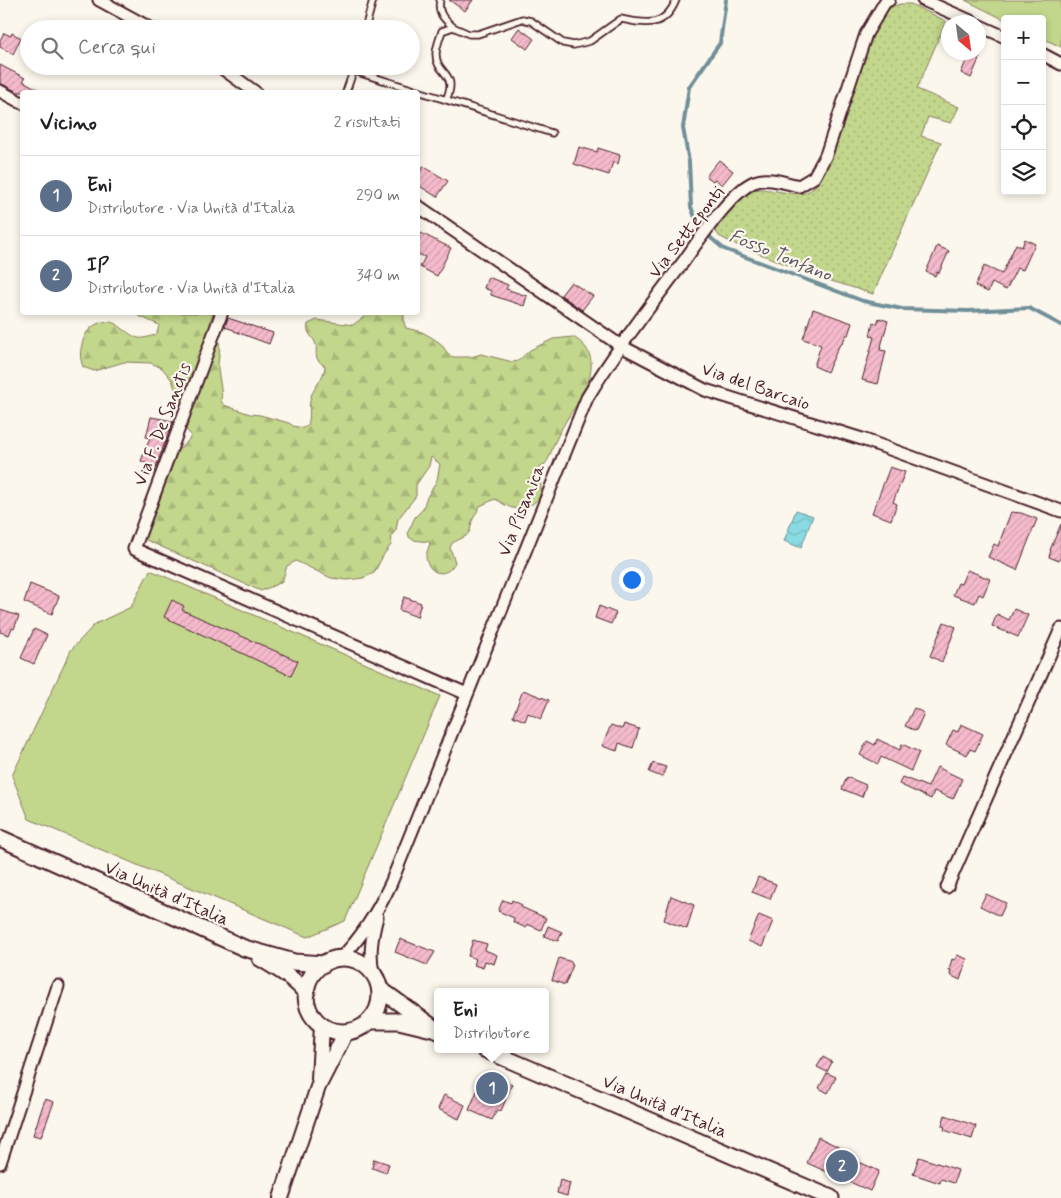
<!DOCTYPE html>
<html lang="it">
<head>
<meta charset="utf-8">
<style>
	body { margin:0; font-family:Mynerve,sans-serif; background:#f6f6f6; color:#202124 }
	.controls { position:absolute; right:15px; top:15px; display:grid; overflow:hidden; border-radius:5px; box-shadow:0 2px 8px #0003 }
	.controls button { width:45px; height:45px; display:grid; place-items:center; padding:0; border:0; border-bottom:1px solid #e0e0e0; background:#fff; color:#202124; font:25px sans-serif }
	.compass { position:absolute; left:941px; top:15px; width:45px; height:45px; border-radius:50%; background:#fff; box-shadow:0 2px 8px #0003; rotate:151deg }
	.you { position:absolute; left:631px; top:579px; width:18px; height:18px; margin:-12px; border:4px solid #fff; border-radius:50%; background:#1a73e8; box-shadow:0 0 0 8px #1a73e833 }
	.badge { display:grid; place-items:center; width:32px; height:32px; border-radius:50%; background:#ea580c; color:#fff; font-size:16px; font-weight:700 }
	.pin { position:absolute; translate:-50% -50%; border:2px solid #fff; box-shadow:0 1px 5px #0006 }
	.popup { position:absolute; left:434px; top:988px; width:115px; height:65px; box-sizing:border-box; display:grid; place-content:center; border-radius:5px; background:#fff; filter:drop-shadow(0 1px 4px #0005); font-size:16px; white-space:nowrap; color:#757577 }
	.popup b { font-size:19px; color:#202124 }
	.popup::after { content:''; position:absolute; left:50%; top:100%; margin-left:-10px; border:10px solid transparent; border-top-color:#fff }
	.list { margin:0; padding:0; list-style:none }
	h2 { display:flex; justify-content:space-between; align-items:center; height:65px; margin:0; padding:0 20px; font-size:21px }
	h2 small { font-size:16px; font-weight:400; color:#757577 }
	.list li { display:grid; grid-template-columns:32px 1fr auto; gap:15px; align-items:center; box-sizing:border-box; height:80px; padding:0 20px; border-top:1px solid #e0e0e0 }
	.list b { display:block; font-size:19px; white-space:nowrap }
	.list p { margin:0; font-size:16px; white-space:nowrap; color:#757577 }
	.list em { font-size:16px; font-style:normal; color:#757577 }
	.icon { flex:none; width:28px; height:28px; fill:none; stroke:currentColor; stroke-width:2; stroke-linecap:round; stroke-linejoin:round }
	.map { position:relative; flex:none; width:1061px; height:1198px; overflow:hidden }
	.search { position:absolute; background:#fff; box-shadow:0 2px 8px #0003; left:20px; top:20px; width:400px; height:55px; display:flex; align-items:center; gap:12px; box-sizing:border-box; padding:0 18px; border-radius:28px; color:#757577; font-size:19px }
	.panel { position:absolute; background:#fff; box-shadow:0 2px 8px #0003; left:20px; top:90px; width:400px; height:225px; border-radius:5px }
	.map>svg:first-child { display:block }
	.grass { fill:url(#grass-dots); stroke:#867a5c }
	.forest { fill:url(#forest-firs); stroke:#867a5c }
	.park { fill:#c2d68c; stroke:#867a5c }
	.water { fill:url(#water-waves); stroke:#708f99 }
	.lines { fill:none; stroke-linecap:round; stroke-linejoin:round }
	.stream { stroke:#708f99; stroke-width:4 }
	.building { fill:url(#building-hatch); stroke:#4a1f2b }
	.service-casing { stroke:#4a1f2b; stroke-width:9 }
	.minor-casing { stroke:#4a1f2b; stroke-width:15 }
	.tertiary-casing { stroke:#4a1f2b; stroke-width:18 }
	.secondary-casing { stroke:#4a1f2b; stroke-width:19 }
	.service { stroke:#fbf7ec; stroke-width:5.5 }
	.minor { stroke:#fbf7ec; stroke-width:11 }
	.tertiary { stroke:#fbf7ec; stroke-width:14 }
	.secondary { stroke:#fbf7ec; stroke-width:15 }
	.labels { text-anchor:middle; stroke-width:4.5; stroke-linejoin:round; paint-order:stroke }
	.street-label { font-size:18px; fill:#4a1f2b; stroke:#fbf7ec }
	.water-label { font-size:19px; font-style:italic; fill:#5d5762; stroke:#fbf7ec }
</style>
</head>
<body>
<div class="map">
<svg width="1061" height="1198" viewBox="0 0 1061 1198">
	<defs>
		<pattern id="grass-dots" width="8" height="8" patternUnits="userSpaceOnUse" patternTransform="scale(1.25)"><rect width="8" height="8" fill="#c2d68c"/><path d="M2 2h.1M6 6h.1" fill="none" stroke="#a8b779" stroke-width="1.8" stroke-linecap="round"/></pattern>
		<pattern id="forest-firs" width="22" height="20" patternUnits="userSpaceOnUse" patternTransform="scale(1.25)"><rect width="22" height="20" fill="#c2d68c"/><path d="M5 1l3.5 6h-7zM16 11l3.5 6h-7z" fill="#a8b779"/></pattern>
		<pattern id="water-waves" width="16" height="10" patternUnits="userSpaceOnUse" patternTransform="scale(1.25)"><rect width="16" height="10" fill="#89dae2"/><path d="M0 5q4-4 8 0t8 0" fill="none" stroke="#78bbc2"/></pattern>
		<pattern id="building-hatch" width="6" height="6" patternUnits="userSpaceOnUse" patternTransform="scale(1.25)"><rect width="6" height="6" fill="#f5bbcd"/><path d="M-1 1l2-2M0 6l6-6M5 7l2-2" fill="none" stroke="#d4a0b0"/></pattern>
	</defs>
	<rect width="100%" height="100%" fill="#fbf7ec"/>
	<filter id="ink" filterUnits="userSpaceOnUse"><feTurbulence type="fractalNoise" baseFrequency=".02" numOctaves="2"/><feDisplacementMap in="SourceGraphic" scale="10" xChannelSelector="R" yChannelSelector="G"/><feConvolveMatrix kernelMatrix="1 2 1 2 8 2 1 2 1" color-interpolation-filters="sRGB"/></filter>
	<g filter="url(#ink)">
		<!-- grass -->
		<path class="grass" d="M900,4H911L946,21L917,89L959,107L951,123L928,117L921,136L941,142L873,294L819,277L732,243L719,236L714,229C725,215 737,194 756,190C761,188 766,190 771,190C802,195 809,200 826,170L877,23C884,13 888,7 900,4Z"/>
		<!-- forest -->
		<path class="forest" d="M139,313H213C210,324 216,331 219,342C221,351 218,358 218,366C218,378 223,388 221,401L224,405L250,414L260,415L289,423L293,426L303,428L308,425C311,416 308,406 311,396C315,386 324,378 325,366C311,357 319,353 315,342C311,335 306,333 308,324L317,320L353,325L369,313H404V323L406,328L422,332L431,337L440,343L450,356L454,357H471L481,354L513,362L518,361L530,350L553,339L573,337C605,354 588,388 573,410C566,420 559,433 554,444C551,451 550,459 544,465C541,467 538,469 535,472C538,478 542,484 541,491C541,503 523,510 513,508C507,507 501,502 495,499L480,506L472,521L470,531L466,536L452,543L450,548L455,562C449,576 433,577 427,562C424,555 429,549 430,542L413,540L409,537L408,532L415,517L423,509L426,499L437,480L440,464L431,457L429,466L416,485V496L398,519L396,530L392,535L391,545L384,554L374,573L363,578L347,580L331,578L296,561L287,566L282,582L261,591L146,540C146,526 152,523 156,511C162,492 164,473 174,455C179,447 189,443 191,435L184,427L183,412L172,380L162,368L151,363L124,362L94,371L83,367C79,356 80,350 84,338C86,332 91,327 97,324C115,315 123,333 138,338C143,339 152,336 157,334L159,325L139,316Z"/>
		<!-- park -->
		<path class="park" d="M965,0H1061V47L1042,38V19L1005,20Z
			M150,570L440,696L345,921L307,937L29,819L12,776L71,650L95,624L131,607Z"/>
		<!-- water -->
		<path class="water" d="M796,510L813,516L801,548L784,541Z"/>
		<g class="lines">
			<!-- stream -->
			<path class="stream" d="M726,0L720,43L689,87L683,128L689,162L691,207L697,222L712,239L724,249L863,301L902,309L968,311L1029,308L1061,325"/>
		</g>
		<!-- building -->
		<path class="building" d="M449,0H473L465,11Z
			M519,28L534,39L527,49L512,38Z
			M4,33L11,36L12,33L21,38L13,54L0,47V40Z
			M970,52H982L971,78L961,73Z
			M0,65L25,78L23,81L43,92H18L0,83Z
			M579,147L597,152L598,148L620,155L618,164L613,162L609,175L574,164Z
			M719,160L733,171L722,185L715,179L713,181L706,176Z
			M423,166L448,181L437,197L418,185V176Z
			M421,233L451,248L437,276L420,267L425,257L418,254V240Z
			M1025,239L1035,244L1023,270L1017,268L1006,290L992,283L988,292L975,286L984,266L1002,274L1016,244L1022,247Z
			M937,246L949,251L939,273L937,272L935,276L926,272Z
			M488,277L508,285L506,289L527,296L524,306L491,295V291L484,288Z
			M571,282L593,296L582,310L561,295Z
			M813,309L852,323L848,335H846L842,344H840L827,372L814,366L821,345L803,339Z
			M228,318L273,333L269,344L234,331V330L225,327Z
			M879,318L888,321L880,350L886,351L878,384L862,380L874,337L870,336L873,322L877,324Z
			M151,417L173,421L156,467L141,461L150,438L146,437Z
			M890,467L905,472L893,502L897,504L891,520L872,513Z
			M1011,512L1021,513L1037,519L1017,570L988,557L994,544L998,546Z
			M1061,524V555L1059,561L1049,557L1051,550H1050Z
			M967,570L990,579L983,596L979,594L975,603L953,595L958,583L961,584Z
			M30,584L59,596L52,614L24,602Z
			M404,597L421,603L417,617L399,610Z
			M172,600L184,606L182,610L298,661L291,676L164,617Z
			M599,606L616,613L611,624L595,618Z
			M1014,609L1028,615L1018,637L992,626L997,614L1009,620Z
			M0,610L19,616L14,629L12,628L9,635L0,632Z
			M944,622L956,627L942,662L930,656Z
			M34,629L47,635L34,664L21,658Z
			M523,690L549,700L541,719L528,713L525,721L513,716Z
			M914,708L924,713L916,731L905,726Z
			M624,724L639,729L633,748L619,743L617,751L602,746L611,725L622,729Z
			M961,724L983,734L975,751L970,749L967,755L946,745L953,730L958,732Z
			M877,739L900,750L902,744L919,752L911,771L881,757L878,764L860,755L867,741L875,745Z
			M653,763L666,767L662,777L649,772Z
			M937,767L962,779L953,799L934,791L931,799L899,784L902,777L928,787Z
			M847,777L866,785L862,797L842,789Z
			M758,877L776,884L770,899L752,892Z
			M986,894L1006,903L1000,916L980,906Z
			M671,896L694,905L687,929L664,920Z
			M503,900L511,903L512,900L522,905L521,907L546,918L541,930L527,924L526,928L513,922L514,918L498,911Z
			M759,915L773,921L762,947L748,941Z
			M548,926L562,932L558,941L544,936Z
			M400,939L435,952L427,965L395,952Z
			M473,940L487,944L485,950L497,955L494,964L485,961L483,968L474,965L476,959L468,956Z
			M957,955L967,959L960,980L950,975L951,970H949L952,959L955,960Z
			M559,958L572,962L571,964L573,965L565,985L552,980Z
			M823,1057L832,1062L827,1072L817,1067Z
			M485,1072L512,1084L501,1111L497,1110L492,1120L469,1110Z
			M827,1073L836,1077L828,1093L819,1088Z
			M444,1095L465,1105L459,1119L438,1109Z
			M45,1099L54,1102L41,1137L33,1135Z
			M945,1115L976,1126L972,1139L944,1130L945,1127L942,1126Z
			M818,1137L841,1148L839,1153L879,1171L870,1191L807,1163Z
			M919,1157L958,1170L954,1183L941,1179L940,1183L913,1174Z
			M374,1159L389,1164L386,1173L372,1168Z
			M560,1180L570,1183L567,1196L557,1193Z"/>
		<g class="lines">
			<defs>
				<path id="service" d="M440,0C437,13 444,19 453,27
					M365,29L373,0
					M354,71L552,133
					M346,92L355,66
					M446,100C459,72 436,75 436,54C436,47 440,38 442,31L453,27L469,34H478L522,19L531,21L563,43L574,45L590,41L621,19C646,24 665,28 676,0"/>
				<path id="minor" d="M99,0L152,29
					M923,0L973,22
					M978,25L1005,37
					M1042,54L1061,64
					M219,66L255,92
					M0,91L22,103
					M418,206L621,346L705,390L862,439L1061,511
					M222,312L134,549L467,694
					M947,887L1061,629
					M341,958C363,936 378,911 391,883L587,398C616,350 650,306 684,261C699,240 731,192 754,182C768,176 785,183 799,186L814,177L826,155L866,34L885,2L889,0
					M373,973C369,953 372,936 377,917
					M0,1163L58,986"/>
				<path id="tertiary" d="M319,1079L322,1025
					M281,1198L318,1087L346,1032"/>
				<path id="secondary" d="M0,838L244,948L294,962L324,964
					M260,958C277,968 294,978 307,994
					M306 995a37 37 0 1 1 74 0a37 37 0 1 1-74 0Z
					M380,989L438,1031
					M370,1021H399L428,1028
					M484,1049L831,1198"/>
			</defs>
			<!-- service casing -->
			<use href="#service" class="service-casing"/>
			<!-- minor casing -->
			<use href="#minor" class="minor-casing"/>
			<!-- tertiary casing -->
			<use href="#tertiary" class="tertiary-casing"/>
			<!-- secondary casing -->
			<use href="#secondary" class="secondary-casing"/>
			<!-- service -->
			<use href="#service" class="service"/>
			<!-- minor -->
			<use href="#minor" class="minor"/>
			<!-- tertiary -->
			<use href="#tertiary" class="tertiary"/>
			<!-- secondary -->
			<use href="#secondary" class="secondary"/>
		</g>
	</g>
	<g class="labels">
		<!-- street labels -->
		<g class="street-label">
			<text transform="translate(686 232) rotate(-52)" y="6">Via Setteponti</text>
			<text transform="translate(756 386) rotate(19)" y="6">Via del Barcaio</text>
			<text transform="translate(162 424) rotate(-69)" y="6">Via F. De Sanctis</text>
			<text transform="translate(521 510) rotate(-68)" y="6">Via Pisanica</text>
			<text transform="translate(167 893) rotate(24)" y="6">Via Unità d'Italia</text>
			<text transform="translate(665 1106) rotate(23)" y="6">Via Unità d'Italia</text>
		</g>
		<!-- water labels -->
		<g class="water-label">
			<text transform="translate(781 254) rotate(22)" y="7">Fosso Tonfano</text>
		</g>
	</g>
</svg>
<div class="controls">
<button>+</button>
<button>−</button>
<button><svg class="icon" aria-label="locate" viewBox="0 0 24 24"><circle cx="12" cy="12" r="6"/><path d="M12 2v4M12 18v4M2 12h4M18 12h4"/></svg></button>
<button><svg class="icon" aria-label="layers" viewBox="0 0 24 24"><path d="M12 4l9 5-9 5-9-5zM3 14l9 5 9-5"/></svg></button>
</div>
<svg class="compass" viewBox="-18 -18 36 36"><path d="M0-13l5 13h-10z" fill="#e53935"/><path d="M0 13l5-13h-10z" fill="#757577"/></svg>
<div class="you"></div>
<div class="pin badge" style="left:492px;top:1088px;background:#5c6f8a">1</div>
<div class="popup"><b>Eni</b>Distributore</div>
<div class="pin badge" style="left:842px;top:1166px;background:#5c6f8a">2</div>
<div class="search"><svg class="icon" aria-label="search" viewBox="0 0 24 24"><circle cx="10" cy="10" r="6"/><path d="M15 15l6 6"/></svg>Cerca qui</div>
<section class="panel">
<h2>Vicino<small>2 risultati</small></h2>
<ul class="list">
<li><span class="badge" style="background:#5c6f8a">1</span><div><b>Eni</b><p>Distributore · Via Unità d'Italia</p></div><em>290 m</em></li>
<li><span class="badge" style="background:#5c6f8a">2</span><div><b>IP</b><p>Distributore · Via Unità d'Italia</p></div><em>340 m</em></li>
</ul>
</section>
</div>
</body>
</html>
